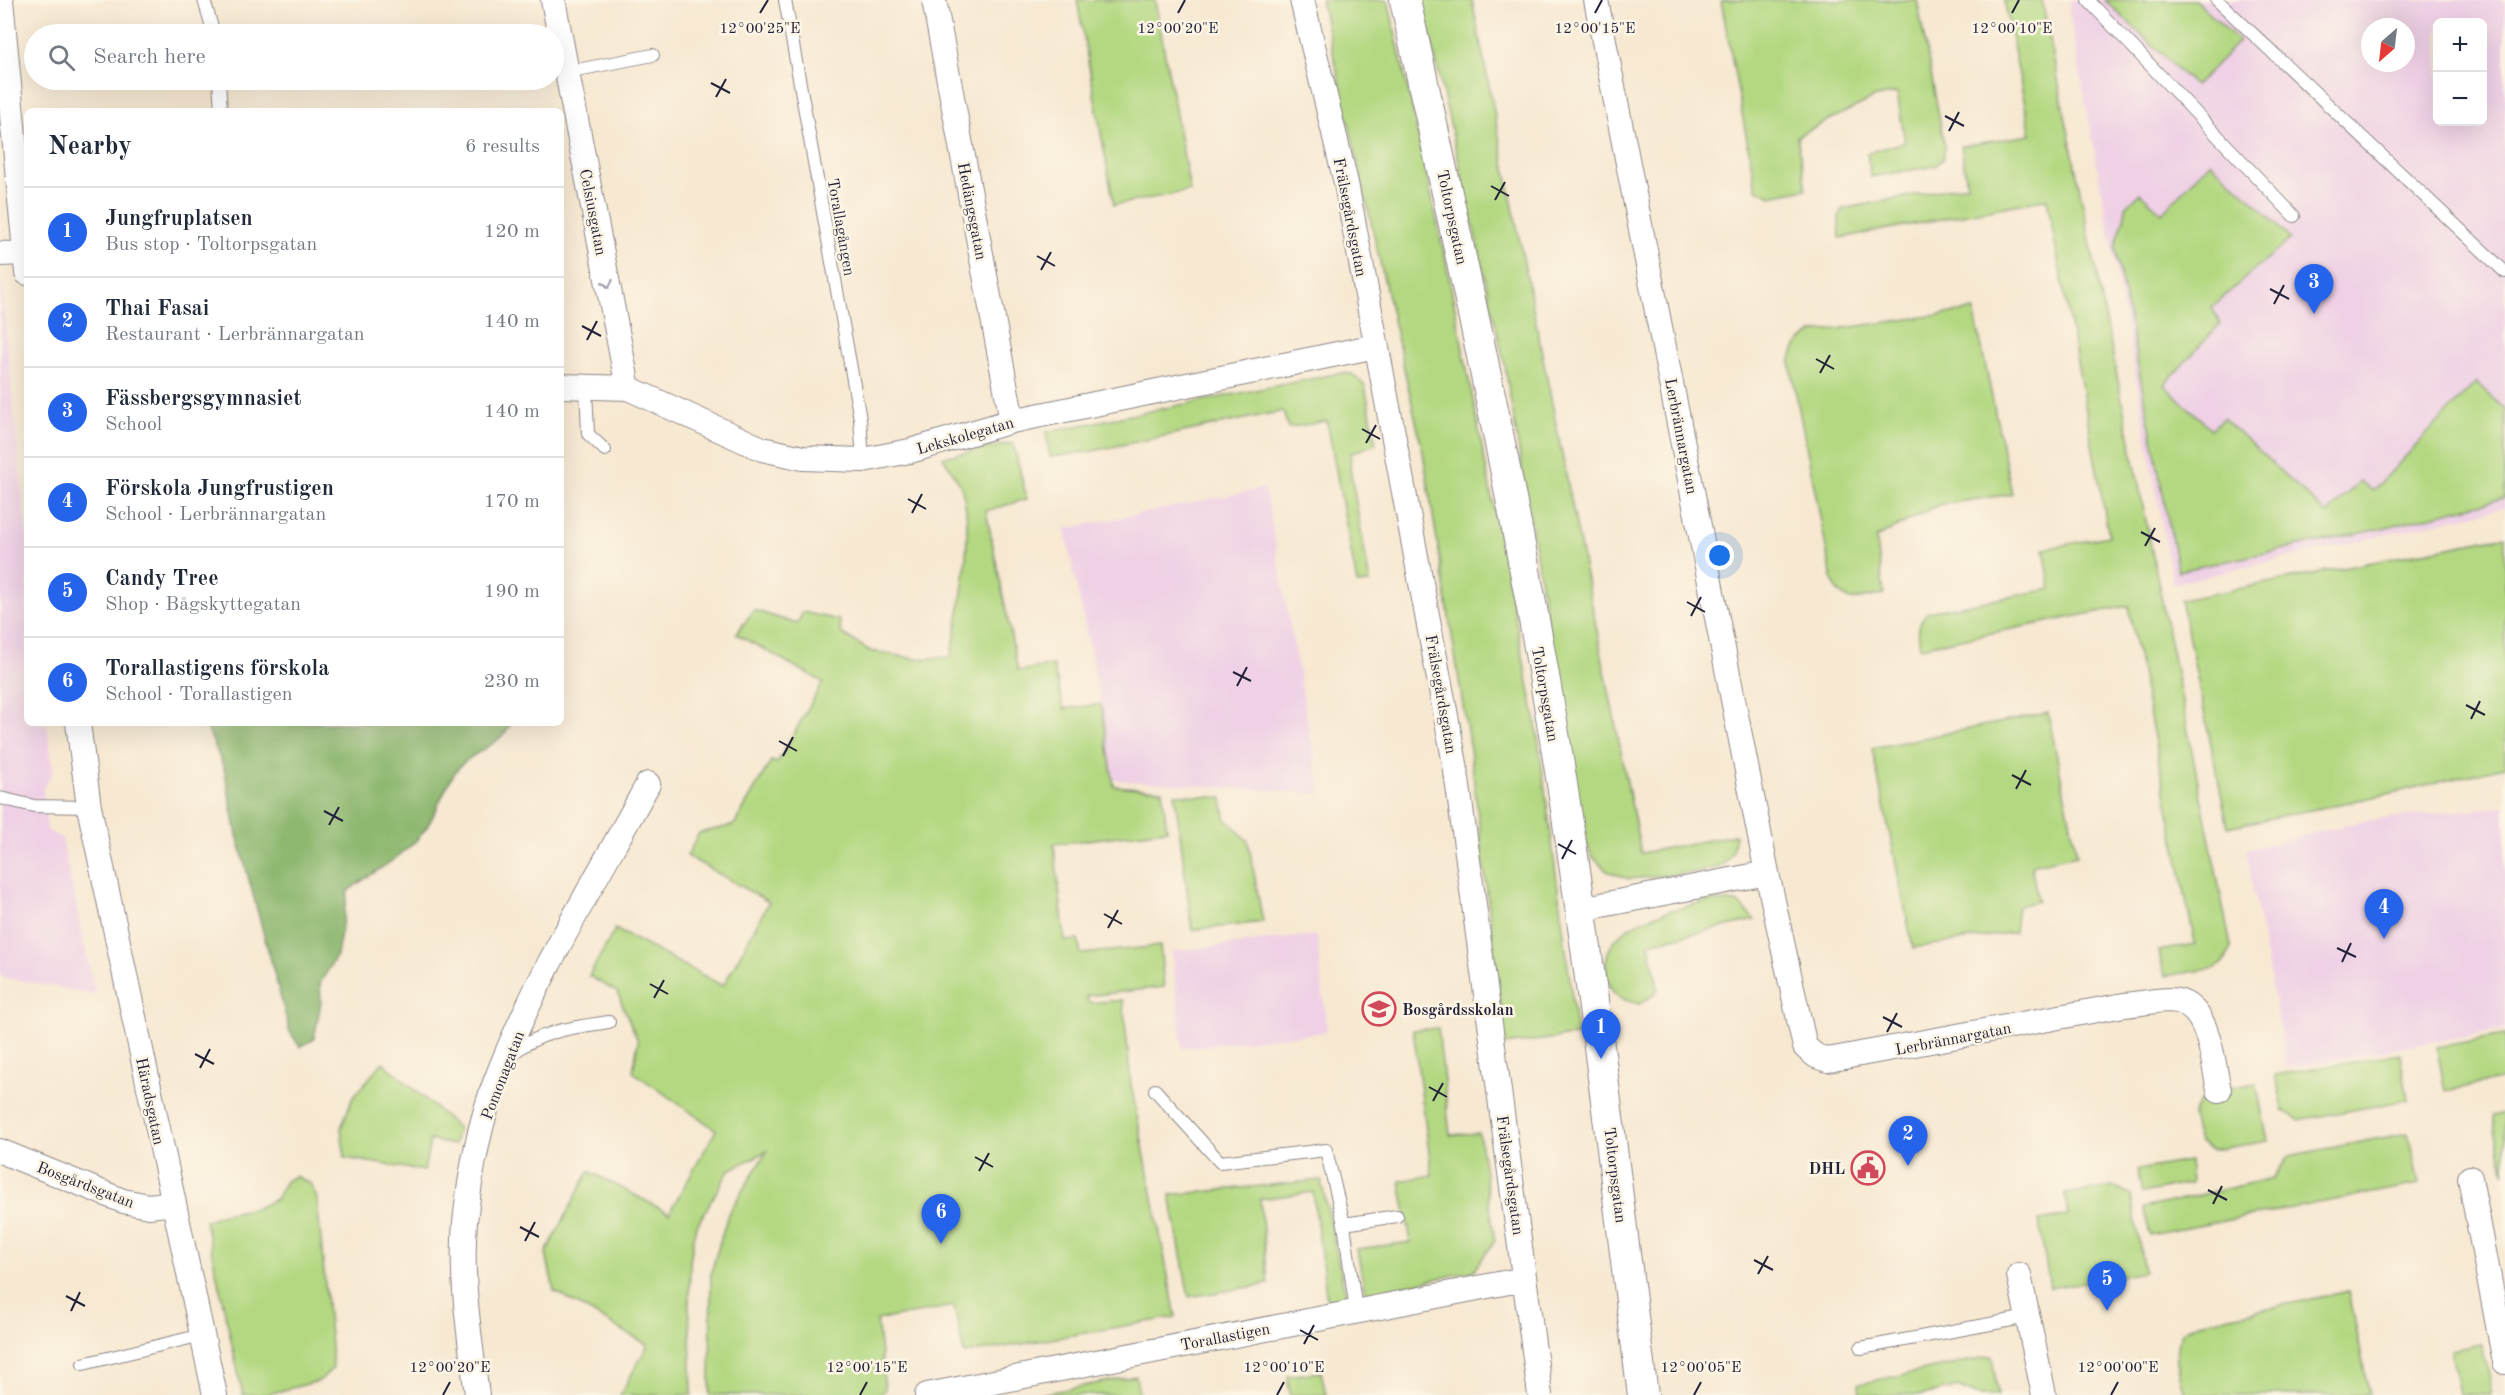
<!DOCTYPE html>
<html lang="en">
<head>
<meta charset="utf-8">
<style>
	body { margin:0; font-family:"Old Standard TT",serif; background:#f2f2f3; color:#1f2937 }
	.controls { position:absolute; right:18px; top:18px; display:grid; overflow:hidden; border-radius:9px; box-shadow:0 6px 24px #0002 }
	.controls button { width:54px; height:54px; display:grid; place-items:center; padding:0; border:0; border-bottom:2px solid #e0e1e3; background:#fff; color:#1f2937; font:30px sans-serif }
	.compass { position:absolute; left:2361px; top:18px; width:54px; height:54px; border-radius:50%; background:#fff; box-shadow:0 6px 24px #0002; rotate:208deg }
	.you { position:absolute; left:1720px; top:556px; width:21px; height:21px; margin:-15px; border:4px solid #fff; border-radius:50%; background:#1a73e8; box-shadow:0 0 0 9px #1a73e833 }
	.badge { display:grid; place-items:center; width:39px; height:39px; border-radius:50%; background:#2563eb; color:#fff; font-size:20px; font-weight:700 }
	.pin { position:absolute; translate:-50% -50px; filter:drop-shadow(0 2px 3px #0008) }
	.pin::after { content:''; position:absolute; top:32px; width:21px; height:18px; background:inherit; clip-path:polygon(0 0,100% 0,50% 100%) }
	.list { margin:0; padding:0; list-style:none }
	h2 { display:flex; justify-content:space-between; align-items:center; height:78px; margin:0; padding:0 24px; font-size:26px }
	h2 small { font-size:20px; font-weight:400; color:#747a83 }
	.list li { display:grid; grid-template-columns:39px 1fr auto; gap:18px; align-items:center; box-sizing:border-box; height:90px; padding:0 24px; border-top:2px solid #e0e1e3 }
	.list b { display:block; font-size:22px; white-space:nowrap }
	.list p { margin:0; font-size:20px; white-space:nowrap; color:#747a83 }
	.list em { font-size:20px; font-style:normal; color:#747a83 }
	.icon { flex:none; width:33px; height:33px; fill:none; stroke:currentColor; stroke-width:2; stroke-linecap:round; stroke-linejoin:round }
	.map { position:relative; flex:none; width:2505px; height:1395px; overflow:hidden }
	.search { position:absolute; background:#fff; box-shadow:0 6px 24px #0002; left:24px; top:24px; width:540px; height:66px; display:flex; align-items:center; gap:15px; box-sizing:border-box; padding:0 21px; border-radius:33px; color:#747a83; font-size:22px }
	.panel { position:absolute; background:#fff; box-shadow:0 6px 24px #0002; left:24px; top:108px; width:540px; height:618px; border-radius:9px }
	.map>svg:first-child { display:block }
	.built { fill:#efd0e5; fill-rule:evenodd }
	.green { fill:#b3d881; stroke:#6a7d5e; stroke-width:1.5 }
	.forest { fill:#8eb86f; stroke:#586d55; stroke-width:1.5 }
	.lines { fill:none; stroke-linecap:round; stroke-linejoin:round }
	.service-casing { stroke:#8c8586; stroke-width:14 }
	.minor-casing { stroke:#8c8586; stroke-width:26 }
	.tertiary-casing { stroke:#8c8586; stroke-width:32 }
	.service { stroke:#fff; stroke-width:12 }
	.minor { stroke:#fff; stroke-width:24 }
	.tertiary { stroke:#fff; stroke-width:30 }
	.oneway { stroke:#9c9ca7 }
	.ticks { fill:none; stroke:#22223b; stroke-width:2 }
	.labels { text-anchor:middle; stroke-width:5; stroke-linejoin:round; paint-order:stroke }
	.street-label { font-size:16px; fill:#22223b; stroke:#fcf5e5 }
	.poi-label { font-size:16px; font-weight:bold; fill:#22223b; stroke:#fcf5e5; text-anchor:start }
	.ticks-label { font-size:15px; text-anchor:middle; fill:#22223b; stroke:#fcf5e5; stroke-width:5; stroke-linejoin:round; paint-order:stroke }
</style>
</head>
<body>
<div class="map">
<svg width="2505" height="1395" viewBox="0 0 2505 1395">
	<rect width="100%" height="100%" fill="#fcf5e5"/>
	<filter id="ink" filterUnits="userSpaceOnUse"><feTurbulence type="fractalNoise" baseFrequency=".0167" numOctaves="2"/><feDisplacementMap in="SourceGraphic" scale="12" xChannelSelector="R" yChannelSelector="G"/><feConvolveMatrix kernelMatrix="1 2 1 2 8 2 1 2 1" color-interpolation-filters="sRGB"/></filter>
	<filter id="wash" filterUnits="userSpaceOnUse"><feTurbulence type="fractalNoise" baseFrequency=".008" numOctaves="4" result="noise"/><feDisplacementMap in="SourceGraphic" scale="24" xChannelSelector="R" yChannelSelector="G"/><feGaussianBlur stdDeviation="1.35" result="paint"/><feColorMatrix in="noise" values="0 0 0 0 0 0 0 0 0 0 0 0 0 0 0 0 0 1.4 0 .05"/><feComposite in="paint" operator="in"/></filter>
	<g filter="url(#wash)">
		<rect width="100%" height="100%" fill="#f7e8d1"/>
		<!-- built -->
		<path class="built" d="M2071,0H2505V507L2173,584L2069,11ZM2438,22H2482V122H2438ZM2370,27H2406V63H2370Z
			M0,275L27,536V723H47L53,772L43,788L47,830L62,839L95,994L0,977Z
			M1265,488L1321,794L1113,780L1101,704L1065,529Z
			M2505,806V1029L2287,1068L2246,850L2362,821Z
			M1317,935L1327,1032L1182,1048L1172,951Z"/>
		<!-- green -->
		<path class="green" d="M1077,0H1155L1190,191L1114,205Z
			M1321,0H1388L1446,262L1537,729L1577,1035L1505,1045L1471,756L1423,452Z
			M1422,0H1472L1641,853L1735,835L1732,853L1722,866L1699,872L1629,879L1607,871L1592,856L1582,832L1505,366Z
			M1721,0H1917L1945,148L1943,159L1935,166L1871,177L1867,153L1905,142L1897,93L1876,97L1797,136L1806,189L1771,196L1756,189Z
			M2004,0H2042L2231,947L2225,962L2216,968L2165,976L2158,951L2195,944L2128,606L1920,647C1918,633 1916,623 1928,612L2051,589L2044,549L2109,536L2047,199L1840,238L1839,217L1843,209L1967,185L1961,146L2031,135Z
			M2105,0H2195L2239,41L2195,86Z
			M2210,162L2263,210L2290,239L2212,307L2220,324L2164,385L2211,429L2223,418L2327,514L2360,481L2373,491L2476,382L2505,410V498L2366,532L2178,571L2115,248C2118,234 2125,222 2126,207L2140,193L2162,213Z
			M1974,310L2012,494L1938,505L1876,538L1884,594C1859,599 1841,608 1832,578L1790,363C1794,346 1799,340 1815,332Z
			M1340,373L1352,374L1365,386L1376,444L1351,453L1350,468L1370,583L1357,584L1327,421L1288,428L1283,411L1093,451L1050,457L1046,432Z
			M1013,443L1027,499L986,511L1018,671L1053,665L1064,709L1101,704L1114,786L1162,790L1167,830L1054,844L1065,941L1078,940L1081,954L1160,946L1164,987L1086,996L1089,1003L1123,1000L1131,1085L1176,1317L964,1354L954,1306L877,1320L885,1389L880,1395H710L711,1273L728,1214L767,1151L729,1170L695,1229L690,1262L689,1306L692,1395H620L648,1345L554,1291L546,1253L589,1171L669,1213L716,1130L633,1072L638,1041L617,992L589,976L615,929L723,986L769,902L687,856L699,833L734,825L771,761L777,763L823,682L736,634L754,610L797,624L803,612L839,620L841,633L870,651L917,659L951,657C959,615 977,522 960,485C956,476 948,466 943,457Z
			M2505,536V767L2383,795L2228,827L2181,600Z
			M2048,713L2077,855L2031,865L2038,901L2018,906L2015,932L1913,948L1872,748Z
			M1175,794L1222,798L1225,818L1248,841L1263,922L1192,930Z
			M1707,901L1737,902L1755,920L1649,943L1658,989L1651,997L1639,1004C1620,998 1612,998 1607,976C1596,923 1670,911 1707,901Z
			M1438,1028L1450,1135L1479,1133L1495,1241L1473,1271L1365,1294L1357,1249L1411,1242L1400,1181L1432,1175L1413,1030Z
			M2505,1035V1079L2445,1091L2437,1047Z
			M2400,1054L2408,1100L2299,1120L2284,1111L2275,1075Z
			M383,1062L458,1128L454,1145L430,1140L424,1171L345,1158L341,1128L353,1097Z
			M2256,1083L2268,1141L2212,1150L2199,1142C2197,1135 2192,1122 2193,1115C2199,1088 2235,1088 2256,1083Z
			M2505,1113V1174L2492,1116Z
			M2408,1133L2419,1184L2150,1235L2144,1208L2273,1178L2289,1156Z
			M2189,1161L2191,1183L2142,1193L2137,1170Z
			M295,1176L311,1184L317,1199L333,1368L319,1381L264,1395H243L205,1221L223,1214L257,1208L276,1199L286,1181Z
			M1321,1180L1346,1296L1327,1301L1313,1192L1260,1199L1268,1284L1189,1297L1170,1195Z
			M2115,1187L2131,1195L2144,1272L2050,1288L2039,1221L2068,1216L2065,1194Z
			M2349,1291L2369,1395H2185C2181,1377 2170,1350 2182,1334C2185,1329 2193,1326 2198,1323Z
			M2482,1344L2492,1395H2459L2451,1350Z
			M1992,1356L1998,1395H1977L1958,1387L1922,1395H1860L1859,1384Z
			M1321,1372L1326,1395H1290L1287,1376Z
			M1136,1376L1139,1395H1037Z"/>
		<!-- forest -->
		<path class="forest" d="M205,723H511C502,745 473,751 459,767C444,785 439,809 426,828C407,856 375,870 348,891L337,955L320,983L321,1002L314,1039L300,1047L290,1032L237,835L224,768Z"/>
	</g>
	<g filter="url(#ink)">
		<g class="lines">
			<defs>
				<path id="service" d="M204,0L214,34
					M785,0L860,419L863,460
					M2088,0L2294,216
					M2217,0L2505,272
					M567,72L653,55
					M219,80L221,111
					M586,387L588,434L605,450
					M0,798L34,806L89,807
					M512,1054C539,1031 574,1027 609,1022
					M1155,1090L1220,1162L1326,1150L1344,1224L1397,1216
					M1344,1224L1356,1311
					M1861,1348L2028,1317
					M83,1364L202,1335"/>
				<path id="minor" d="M1,0L27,273
					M553,0L628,388
					M934,0L1012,421
					M1302,0L1346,183L1455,764L1540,1395
					M1596,0L1767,873L1805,1047L1816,1056L1828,1060L2124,1005C2139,1004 2155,1000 2170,1000C2210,1001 2212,1060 2219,1090
					M0,254L25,253
					M561,386L628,388L762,449L803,458L863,460L910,451L1012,421L1376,346
					M78,723L89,807L215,1395
					M1581,909L1767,873
					M0,1151L123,1201L149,1206L173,1203
					M2470,1178L2505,1362
					M2019,1275L2044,1395
					M477,1395C470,1338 460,1280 465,1222C470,1175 479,1124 496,1080C535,978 596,880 648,784
					M927,1395L1524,1279"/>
				<path id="tertiary" d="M1405,0C1459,248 1515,496 1556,746C1591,962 1615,1179 1643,1395"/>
			</defs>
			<!-- service casing -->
			<use href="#service" class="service-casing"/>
			<!-- minor casing -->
			<use href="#minor" class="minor-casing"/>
			<!-- tertiary casing -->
			<use href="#tertiary" class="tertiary-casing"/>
			<!-- service -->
			<use href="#service" class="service"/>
			<!-- minor -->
			<use href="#minor" class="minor"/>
			<!-- tertiary -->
			<use href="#tertiary" class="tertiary"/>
		</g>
		<!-- one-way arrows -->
		<defs><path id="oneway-chevron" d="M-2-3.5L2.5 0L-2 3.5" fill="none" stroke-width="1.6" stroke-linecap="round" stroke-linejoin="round" transform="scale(1.5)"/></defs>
		<use class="oneway" href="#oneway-chevron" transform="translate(608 284) rotate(79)"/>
	</g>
	<!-- ticks -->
	<path class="ticks" d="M760,13L768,0M1178,13L1185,0M1595,13L1602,0M2012,13L2019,0M711,83L730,93M716,97L726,79M1945,116L1964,126M1949,131L1959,112M1491,186L1509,196M1495,200L1505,182M1037,256L1055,266M1041,270L1051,252M2270,289L2289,299M2274,304L2284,285M582,326L601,336M587,340L597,321M1816,359L1834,369M1820,373L1830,355M1362,429L1380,439M1366,443L1376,425M908,499L926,509M912,513L922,494M2141,532L2160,542M2145,546L2155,528M1687,602L1705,612M1691,616L1701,597M1233,672L1251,681M1237,686L1247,667M2466,705L2485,715M2471,719L2480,701M779,741L797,751M783,756L793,737M2012,775L2031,785M2016,789L2026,770M324,811L343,821M329,825L339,807M1558,844L1576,854M1562,859L1572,840M1104,914L1122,924M1108,928L1118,910M2337,948L2356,957M2342,962L2351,943M650,984L668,994M654,998L664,980M1883,1017L1902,1027M1887,1032L1897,1013M195,1054L214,1064M200,1068L210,1049M1429,1087L1447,1097M1433,1101L1443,1083M975,1157L993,1167M979,1171L989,1153M2208,1190L2227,1200M2213,1204L2222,1186M520,1227L539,1237M525,1241L535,1222M1754,1260L1773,1270M1758,1274L1768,1256M66,1296L85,1306M71,1311L80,1292M1300,1330L1318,1340M1304,1344L1314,1325M443,1395L450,1382M860,1395L867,1382M1277,1395L1284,1382M1694,1395L1701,1382M2111,1395L2118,1382"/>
	<!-- icons -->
	<defs>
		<symbol id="school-ring" viewBox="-11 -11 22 22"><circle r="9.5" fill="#fcf5e5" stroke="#d1495b" stroke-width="1.5"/><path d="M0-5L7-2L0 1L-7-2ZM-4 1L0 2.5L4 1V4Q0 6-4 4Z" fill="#d1495b"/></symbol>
		<symbol id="civic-ring" viewBox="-11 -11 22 22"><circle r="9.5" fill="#fcf5e5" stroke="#d1495b" stroke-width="1.5"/><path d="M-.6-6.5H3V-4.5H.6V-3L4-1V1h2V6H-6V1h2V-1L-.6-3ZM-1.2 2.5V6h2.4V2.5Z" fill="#d1495b"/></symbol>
	</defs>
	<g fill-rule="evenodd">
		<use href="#school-ring" x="1360" y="990" width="38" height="38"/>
		<use href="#civic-ring" x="1849" y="1149" width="38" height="38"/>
	</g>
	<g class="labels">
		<!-- street labels -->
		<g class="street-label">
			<text transform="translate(973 211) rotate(79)" y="6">Hedängsgatan</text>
			<text transform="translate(594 212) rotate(79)" y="6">Celsiusgatan</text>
			<text transform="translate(1351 217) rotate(79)" y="6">Frälsegårdsgatan</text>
			<text transform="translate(1453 217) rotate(78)" y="6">Toltorpsgatan</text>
			<text transform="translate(842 227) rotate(80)" y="6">Torallagången</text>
			<text transform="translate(965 435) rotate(-16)" y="6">Lekskolegatan</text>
			<text transform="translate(1682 436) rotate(79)" y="6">Lerbrännargatan</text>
			<text transform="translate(1442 694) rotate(80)" y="6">Frälsegårdsgatan</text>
			<text transform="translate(1546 694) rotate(80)" y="6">Toltorpsgatan</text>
			<text transform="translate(1953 1038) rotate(-11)" y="6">Lerbrännargatan</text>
			<text transform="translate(502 1075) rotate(-69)" y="6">Pomonagatan</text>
			<text transform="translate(151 1101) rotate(78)" y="6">Häradsgatan</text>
			<text transform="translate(1511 1175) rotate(82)" y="6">Frälsegårdsgatan</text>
			<text transform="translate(1616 1175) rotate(83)" y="6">Toltorpsgatan</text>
			<text transform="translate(86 1184) rotate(21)" y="6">Bosgårdsgatan</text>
			<text transform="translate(1225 1336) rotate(-11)" y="6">Torallastigen</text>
		</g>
		<!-- poi labels -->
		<g class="poi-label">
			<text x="1402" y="1015">Bosgårdsskolan</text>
			<text x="1845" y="1174" text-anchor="end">DHL</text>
		</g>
	</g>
	<g class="ticks-label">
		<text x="760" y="33">12°00'25"E</text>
		<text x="1178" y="33">12°00'20"E</text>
		<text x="1595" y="33">12°00'15"E</text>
		<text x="2012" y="33">12°00'10"E</text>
		<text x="450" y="1372">12°00'20"E</text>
		<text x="867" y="1372">12°00'15"E</text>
		<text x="1284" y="1372">12°00'10"E</text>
		<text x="1701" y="1372">12°00'05"E</text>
		<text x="2118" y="1372">12°00'00"E</text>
	</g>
</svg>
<div class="controls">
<button>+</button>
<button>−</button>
</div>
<svg class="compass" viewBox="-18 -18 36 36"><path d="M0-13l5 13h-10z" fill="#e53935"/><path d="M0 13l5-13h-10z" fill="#747a83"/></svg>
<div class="you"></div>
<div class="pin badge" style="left:1601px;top:1059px">1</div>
<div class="pin badge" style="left:1908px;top:1166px">2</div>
<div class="pin badge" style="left:2314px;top:314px">3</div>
<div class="pin badge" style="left:2384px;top:939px">4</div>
<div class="pin badge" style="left:2107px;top:1311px">5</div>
<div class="pin badge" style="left:941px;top:1244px">6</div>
<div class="search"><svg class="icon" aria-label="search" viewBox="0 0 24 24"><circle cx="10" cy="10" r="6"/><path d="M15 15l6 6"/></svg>Search here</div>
<section class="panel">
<h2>Nearby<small>6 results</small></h2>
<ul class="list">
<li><span class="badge">1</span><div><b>Jungfruplatsen</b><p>Bus stop · Toltorpsgatan</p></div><em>120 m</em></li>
<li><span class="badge">2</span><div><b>Thai Fasai</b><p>Restaurant · Lerbrännargatan</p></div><em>140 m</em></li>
<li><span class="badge">3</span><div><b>Fässbergsgymnasiet</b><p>School</p></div><em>140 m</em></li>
<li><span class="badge">4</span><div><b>Förskola Jungfrustigen</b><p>School · Lerbrännargatan</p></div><em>170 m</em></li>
<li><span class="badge">5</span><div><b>Candy Tree</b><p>Shop · Bågskyttegatan</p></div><em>190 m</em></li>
<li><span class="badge">6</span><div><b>Torallastigens förskola</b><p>School · Torallastigen</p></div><em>230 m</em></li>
</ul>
</section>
</div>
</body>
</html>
